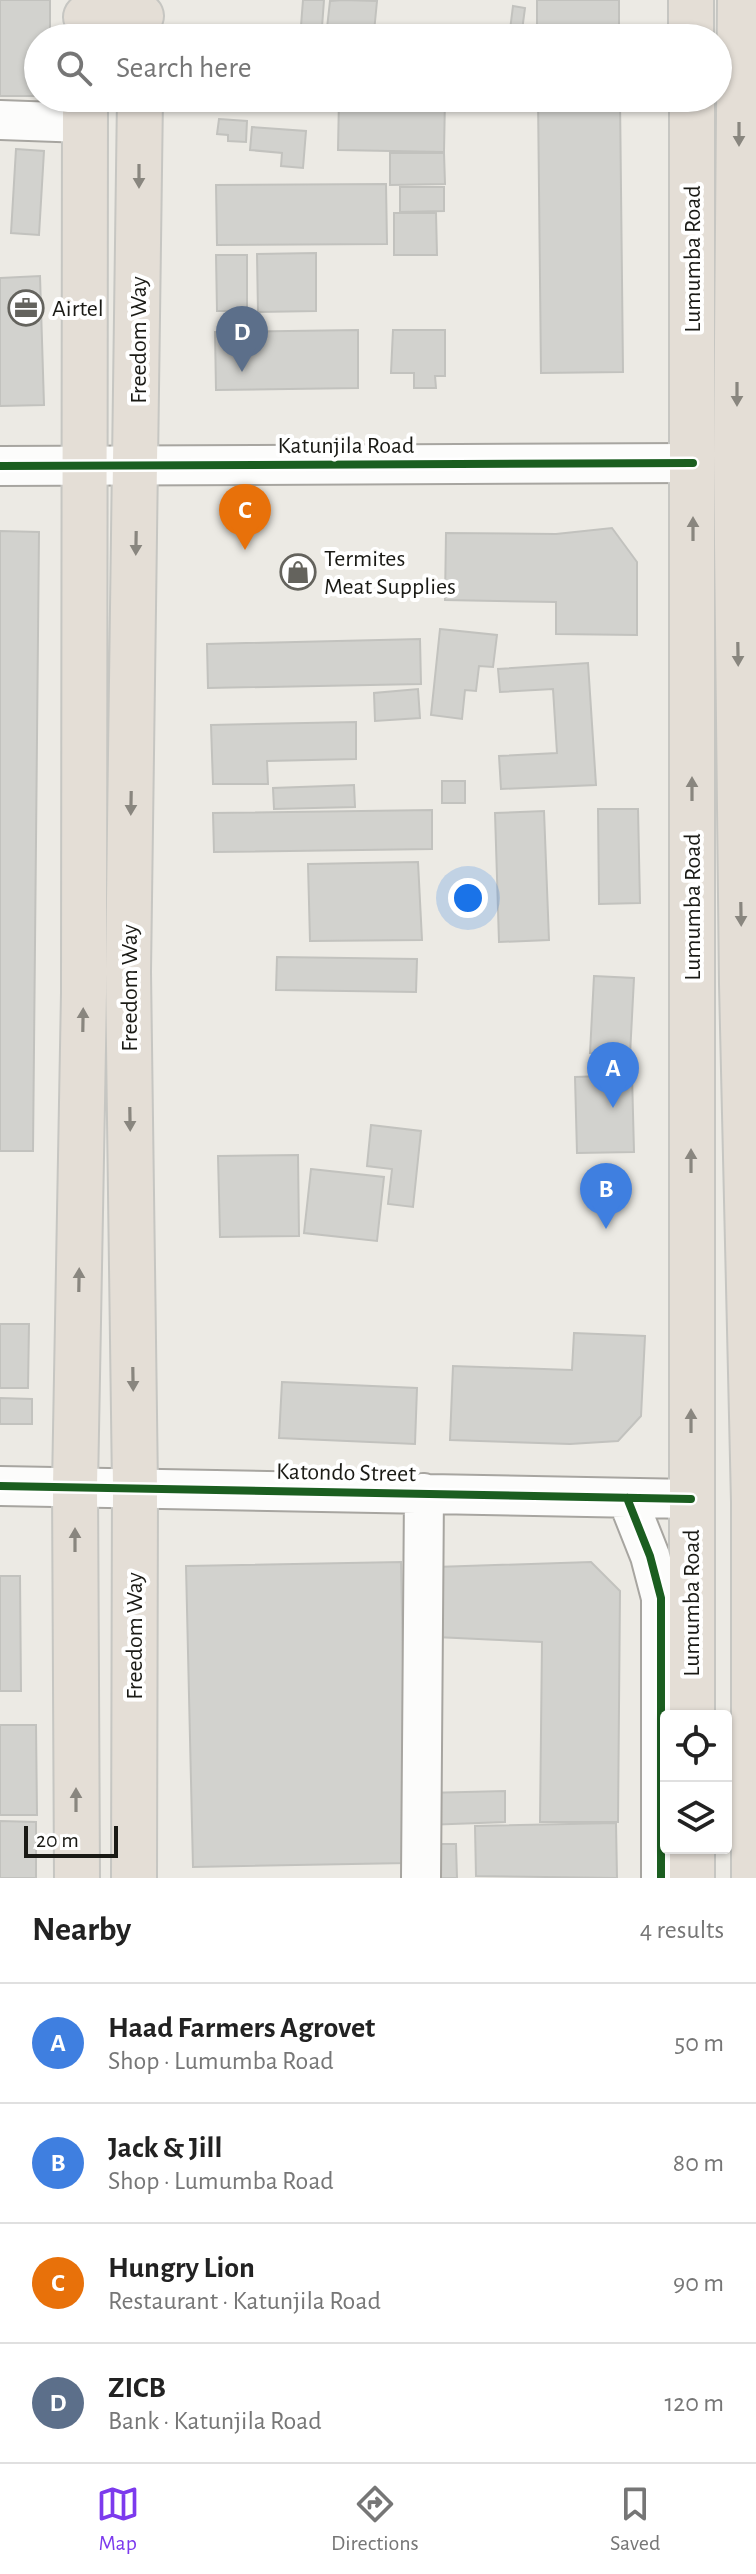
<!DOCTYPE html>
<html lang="en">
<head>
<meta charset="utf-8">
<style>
	body { margin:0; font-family:"Alegreya Sans",sans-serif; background:#f2f2f2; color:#222 }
	.controls { position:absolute; right:24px; bottom:24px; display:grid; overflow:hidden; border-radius:8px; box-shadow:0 2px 6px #0004 }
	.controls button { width:72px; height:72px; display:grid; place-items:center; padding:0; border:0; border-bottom:2px solid #e0e0e0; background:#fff; color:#222; font:40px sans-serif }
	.scale { position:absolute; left:24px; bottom:20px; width:94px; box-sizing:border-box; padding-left:8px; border:4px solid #1a1a15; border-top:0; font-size:22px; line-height:28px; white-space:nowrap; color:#1a1a15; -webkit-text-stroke:6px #fff; paint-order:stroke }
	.you { position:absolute; left:468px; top:898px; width:28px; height:28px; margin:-20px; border:6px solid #fff; border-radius:50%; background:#1a73e8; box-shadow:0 0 0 12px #1a73e833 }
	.badge { display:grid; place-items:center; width:52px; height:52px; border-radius:50%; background:#7c3aed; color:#fff; font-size:26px; font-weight:700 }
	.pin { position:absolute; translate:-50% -66px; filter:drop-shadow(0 2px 4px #0008) }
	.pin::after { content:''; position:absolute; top:42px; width:28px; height:24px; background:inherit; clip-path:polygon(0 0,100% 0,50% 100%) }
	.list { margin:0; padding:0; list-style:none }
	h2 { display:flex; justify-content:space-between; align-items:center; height:104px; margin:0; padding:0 32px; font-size:34px }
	h2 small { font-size:26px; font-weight:400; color:#767676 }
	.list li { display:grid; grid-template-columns:52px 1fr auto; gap:24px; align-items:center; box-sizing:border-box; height:120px; padding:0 32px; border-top:2px solid #e0e0e0 }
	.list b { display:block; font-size:30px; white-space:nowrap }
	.list p { margin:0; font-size:26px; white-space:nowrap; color:#767676 }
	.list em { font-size:26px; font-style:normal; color:#767676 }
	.icon { flex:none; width:44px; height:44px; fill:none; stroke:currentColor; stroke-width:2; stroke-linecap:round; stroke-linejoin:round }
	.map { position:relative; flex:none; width:756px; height:1878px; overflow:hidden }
	.search { position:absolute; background:#fff; box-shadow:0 2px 6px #0004; left:24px; right:24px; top:24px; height:88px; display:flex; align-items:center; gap:20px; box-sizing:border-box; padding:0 28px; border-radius:44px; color:#767676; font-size:30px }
	.sheet { height:584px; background:#fff }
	nav { display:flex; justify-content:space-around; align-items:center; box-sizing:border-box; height:112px; border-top:2px solid #e0e0e0; background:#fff; font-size:22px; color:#767676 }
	nav a { display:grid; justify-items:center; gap:4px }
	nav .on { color:#7c3aed }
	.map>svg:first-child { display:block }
	.building { fill:#d2d2ce; stroke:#c2c2be; stroke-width:2 }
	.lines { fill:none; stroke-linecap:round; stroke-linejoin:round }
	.minor-casing { stroke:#a7a5a0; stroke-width:42 }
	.major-casing { stroke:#c6c6c2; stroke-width:48 }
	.minor { stroke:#fcfcfb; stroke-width:38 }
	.major { stroke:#e4ded6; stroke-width:44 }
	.cycleway-casing { stroke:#fff; stroke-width:13 }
	.cycleway { stroke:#1b5e20; stroke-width:8 }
	.oneway { fill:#89867f }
	.labels { text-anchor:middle; stroke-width:8; stroke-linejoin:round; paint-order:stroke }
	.street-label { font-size:24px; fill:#1a1a15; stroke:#fff }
	.poi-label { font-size:24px; fill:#1a1a15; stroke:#fff; text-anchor:start }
</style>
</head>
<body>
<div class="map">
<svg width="756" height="1878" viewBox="0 0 756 1878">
	<rect width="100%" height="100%" fill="#eceae4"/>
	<!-- building -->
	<path class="building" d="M0,0H50V38H38V96H0Z
		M303,0H324L322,27L301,26Z
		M343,0L377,1L374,32L327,28L330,1Z
		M537,0H619V38H537Z
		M513,6L525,8L521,38H509Z
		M304,28L332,31L331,38H304Z
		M302,98H329V107L302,106Z
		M339,98H445L444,152L338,150Z
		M538,98H620L623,372L541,373Z
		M219,119L247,121L246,142L228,141V135L217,134Z
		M252,127L306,131L303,168L281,166L282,153L250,150Z
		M16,149L44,151L39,235L11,233Z
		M390,153H444L445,184L390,185Z
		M386,184L387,244L217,245L216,185Z
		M400,187H444V211L400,212Z
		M394,213H436L437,255H394Z
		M316,253V311L258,312L257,254Z
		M216,255H247V311H217Z
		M40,276L44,405L0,406V278Z
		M358,330V388L216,390L215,332Z
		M393,330H445V376H435L436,388H414V373H391Z
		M612,528L637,562V635L556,634V602L445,600L446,533L556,534Z
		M0,531L39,532L33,1151H0Z
		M440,629L497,635L493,667L479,666L476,691L465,690L462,719L431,715Z
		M420,639L421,684L208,688L207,644Z
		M588,663L596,785L501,789L499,756L557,753L553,689L500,692L498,669Z
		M418,689L420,718L375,721L374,693Z
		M356,722V759L267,761L268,784H213L211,725Z
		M442,781H465V803H442Z
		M354,785L355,807L274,809L273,788Z
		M598,809H638L640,903L599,904Z
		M432,810V849L214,852L213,813Z
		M544,811L549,940L499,942L495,813Z
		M418,862L422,940L310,941L308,864Z
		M277,957L417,959L416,992L276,990Z
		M594,976L634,978L630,1055L590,1053Z
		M632,1075L634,1152L577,1153L575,1077Z
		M371,1125L421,1131L413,1207L388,1204L392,1169L367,1166Z
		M298,1155L299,1236L220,1237L218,1156Z
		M311,1169L384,1177L377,1241L304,1233Z
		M0,1324H29L28,1388H0Z
		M574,1333L645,1336L641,1416L618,1441L570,1444L450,1440L453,1366L572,1370Z
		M282,1382L417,1388L415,1444L279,1438Z
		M0,1398L32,1399V1424H0Z
		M401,1562L407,1863L193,1867L186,1566Z
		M591,1562L620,1591L618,1822H540L542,1642L436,1637V1567Z
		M0,1576H20L21,1691H0Z
		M0,1725H36L37,1815H0Z
		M505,1791V1822L426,1825L425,1793Z
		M0,1821L36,1822V1878H0Z
		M616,1823L617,1878L476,1876L475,1826Z
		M433,1844H456L457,1878H434Z"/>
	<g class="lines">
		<defs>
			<path id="minor" d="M0,120L85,123
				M0,466L693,463
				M0,1486L691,1499
				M627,1498L650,1556L661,1598V1878
				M421,1878L424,1493"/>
			<path id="major" d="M691,0V38
				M740,0L736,455L742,984L754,1502V1878
				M86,17L141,16
				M692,1716V98
				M692,1848V1878
				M77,1878L75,1486L84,993L85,98
				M134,1878L135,1487L128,972L140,98"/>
		</defs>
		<!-- minor casing -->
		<use href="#minor" class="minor-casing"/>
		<!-- major casing -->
		<use href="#major" class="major-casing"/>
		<!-- minor -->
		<use href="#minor" class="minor"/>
		<!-- major -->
		<use href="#major" class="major"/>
		<defs>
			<path id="cycleway" d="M0,466L693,463
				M0,1486L691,1499
				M627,1498L650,1556L661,1598V1878"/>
		</defs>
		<!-- cycleway casing -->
		<use href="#cycleway" class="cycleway-casing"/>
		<!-- cycleway -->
		<use href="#cycleway" class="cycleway"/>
	</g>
	<!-- one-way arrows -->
	<defs><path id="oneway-solid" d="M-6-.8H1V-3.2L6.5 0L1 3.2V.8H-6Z" transform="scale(2)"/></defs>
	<g class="oneway">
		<use href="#oneway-solid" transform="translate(739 134) rotate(90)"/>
		<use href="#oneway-solid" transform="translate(139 176) rotate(90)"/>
		<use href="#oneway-solid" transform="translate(737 394) rotate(90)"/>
		<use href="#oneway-solid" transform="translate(693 529) rotate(-90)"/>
		<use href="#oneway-solid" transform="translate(136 543) rotate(91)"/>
		<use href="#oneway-solid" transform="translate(738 654) rotate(89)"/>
		<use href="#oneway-solid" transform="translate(692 789) rotate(-90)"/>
		<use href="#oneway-solid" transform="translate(131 803) rotate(91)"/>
		<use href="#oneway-solid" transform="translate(741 914) rotate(89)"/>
		<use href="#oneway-solid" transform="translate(83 1020) rotate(-89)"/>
		<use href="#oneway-solid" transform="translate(130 1119) rotate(89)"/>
		<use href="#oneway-solid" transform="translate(691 1161) rotate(-90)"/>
		<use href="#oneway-solid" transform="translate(79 1280) rotate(-89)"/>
		<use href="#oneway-solid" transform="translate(133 1379) rotate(89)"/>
		<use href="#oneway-solid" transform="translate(691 1421) rotate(-90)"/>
		<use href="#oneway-solid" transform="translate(75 1540) rotate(-90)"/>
		<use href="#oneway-solid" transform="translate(76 1800) rotate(-90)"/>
	</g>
	<!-- icons -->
	<defs>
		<symbol id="office-ring" viewBox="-11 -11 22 22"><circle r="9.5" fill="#fff" stroke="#64635d" stroke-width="1.5"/><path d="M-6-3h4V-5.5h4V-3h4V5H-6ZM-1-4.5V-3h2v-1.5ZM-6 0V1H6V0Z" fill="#64635d"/></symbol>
		<symbol id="shop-ring" viewBox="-11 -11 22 22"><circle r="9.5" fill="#fff" stroke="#64635d" stroke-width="1.5"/><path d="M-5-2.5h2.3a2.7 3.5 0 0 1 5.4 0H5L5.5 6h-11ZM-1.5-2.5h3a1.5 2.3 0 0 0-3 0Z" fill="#64635d"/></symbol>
	</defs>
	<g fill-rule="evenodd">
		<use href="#office-ring" x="6" y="288" width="40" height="40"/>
		<use href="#shop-ring" x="278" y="552" width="40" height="40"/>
	</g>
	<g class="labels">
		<!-- street labels -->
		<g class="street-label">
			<text transform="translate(692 259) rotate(-90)" y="8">Lumumba Road</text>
			<text transform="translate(138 340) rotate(-90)" y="8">Freedom Way</text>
			<text x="346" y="453">Katunjila Road</text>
			<text transform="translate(692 907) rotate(-90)" y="8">Lumumba Road</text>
			<text transform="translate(129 988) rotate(-90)" y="8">Freedom Way</text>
			<text transform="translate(346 1472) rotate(1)" y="8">Katondo Street</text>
			<text transform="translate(691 1603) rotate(-90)" y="8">Lumumba Road</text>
			<text transform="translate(134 1636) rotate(-90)" y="8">Freedom Way</text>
		</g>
		<!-- poi labels -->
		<g class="poi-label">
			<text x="52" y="316">Airtel</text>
			<text x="324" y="566">Termites<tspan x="324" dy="28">Meat Supplies</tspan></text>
		</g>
	</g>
</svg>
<div class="controls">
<button><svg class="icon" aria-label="locate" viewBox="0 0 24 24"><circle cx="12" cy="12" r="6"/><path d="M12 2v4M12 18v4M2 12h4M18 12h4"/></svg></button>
<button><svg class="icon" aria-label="layers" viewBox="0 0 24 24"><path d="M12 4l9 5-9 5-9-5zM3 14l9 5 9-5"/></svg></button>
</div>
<div class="scale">20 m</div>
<div class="you"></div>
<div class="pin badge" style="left:613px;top:1108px;background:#3f7fe0">A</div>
<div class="pin badge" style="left:606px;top:1229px;background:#3f7fe0">B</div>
<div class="pin badge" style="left:245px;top:550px;background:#e8710a">C</div>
<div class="pin badge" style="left:242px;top:372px;background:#5c6f8a">D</div>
<div class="search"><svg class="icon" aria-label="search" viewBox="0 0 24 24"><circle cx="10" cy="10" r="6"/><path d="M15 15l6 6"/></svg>Search here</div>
</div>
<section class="sheet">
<h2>Nearby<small>4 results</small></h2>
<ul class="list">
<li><span class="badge" style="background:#3f7fe0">A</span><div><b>Haad Farmers Agrovet</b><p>Shop · Lumumba Road</p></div><em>50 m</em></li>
<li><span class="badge" style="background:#3f7fe0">B</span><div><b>Jack &amp; Jill</b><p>Shop · Lumumba Road</p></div><em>80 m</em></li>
<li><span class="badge" style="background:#e8710a">C</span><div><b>Hungry Lion</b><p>Restaurant · Katunjila Road</p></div><em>90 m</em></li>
<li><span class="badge" style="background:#5c6f8a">D</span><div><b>ZICB</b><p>Bank · Katunjila Road</p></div><em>120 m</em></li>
</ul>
</section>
<nav>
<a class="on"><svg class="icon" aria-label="map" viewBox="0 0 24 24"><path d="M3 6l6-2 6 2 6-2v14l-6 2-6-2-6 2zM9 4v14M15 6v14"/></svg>Map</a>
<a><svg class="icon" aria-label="directions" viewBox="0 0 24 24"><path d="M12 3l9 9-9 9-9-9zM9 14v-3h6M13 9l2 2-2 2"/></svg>Directions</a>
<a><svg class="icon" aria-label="saved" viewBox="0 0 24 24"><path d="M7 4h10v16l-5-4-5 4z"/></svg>Saved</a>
</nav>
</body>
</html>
